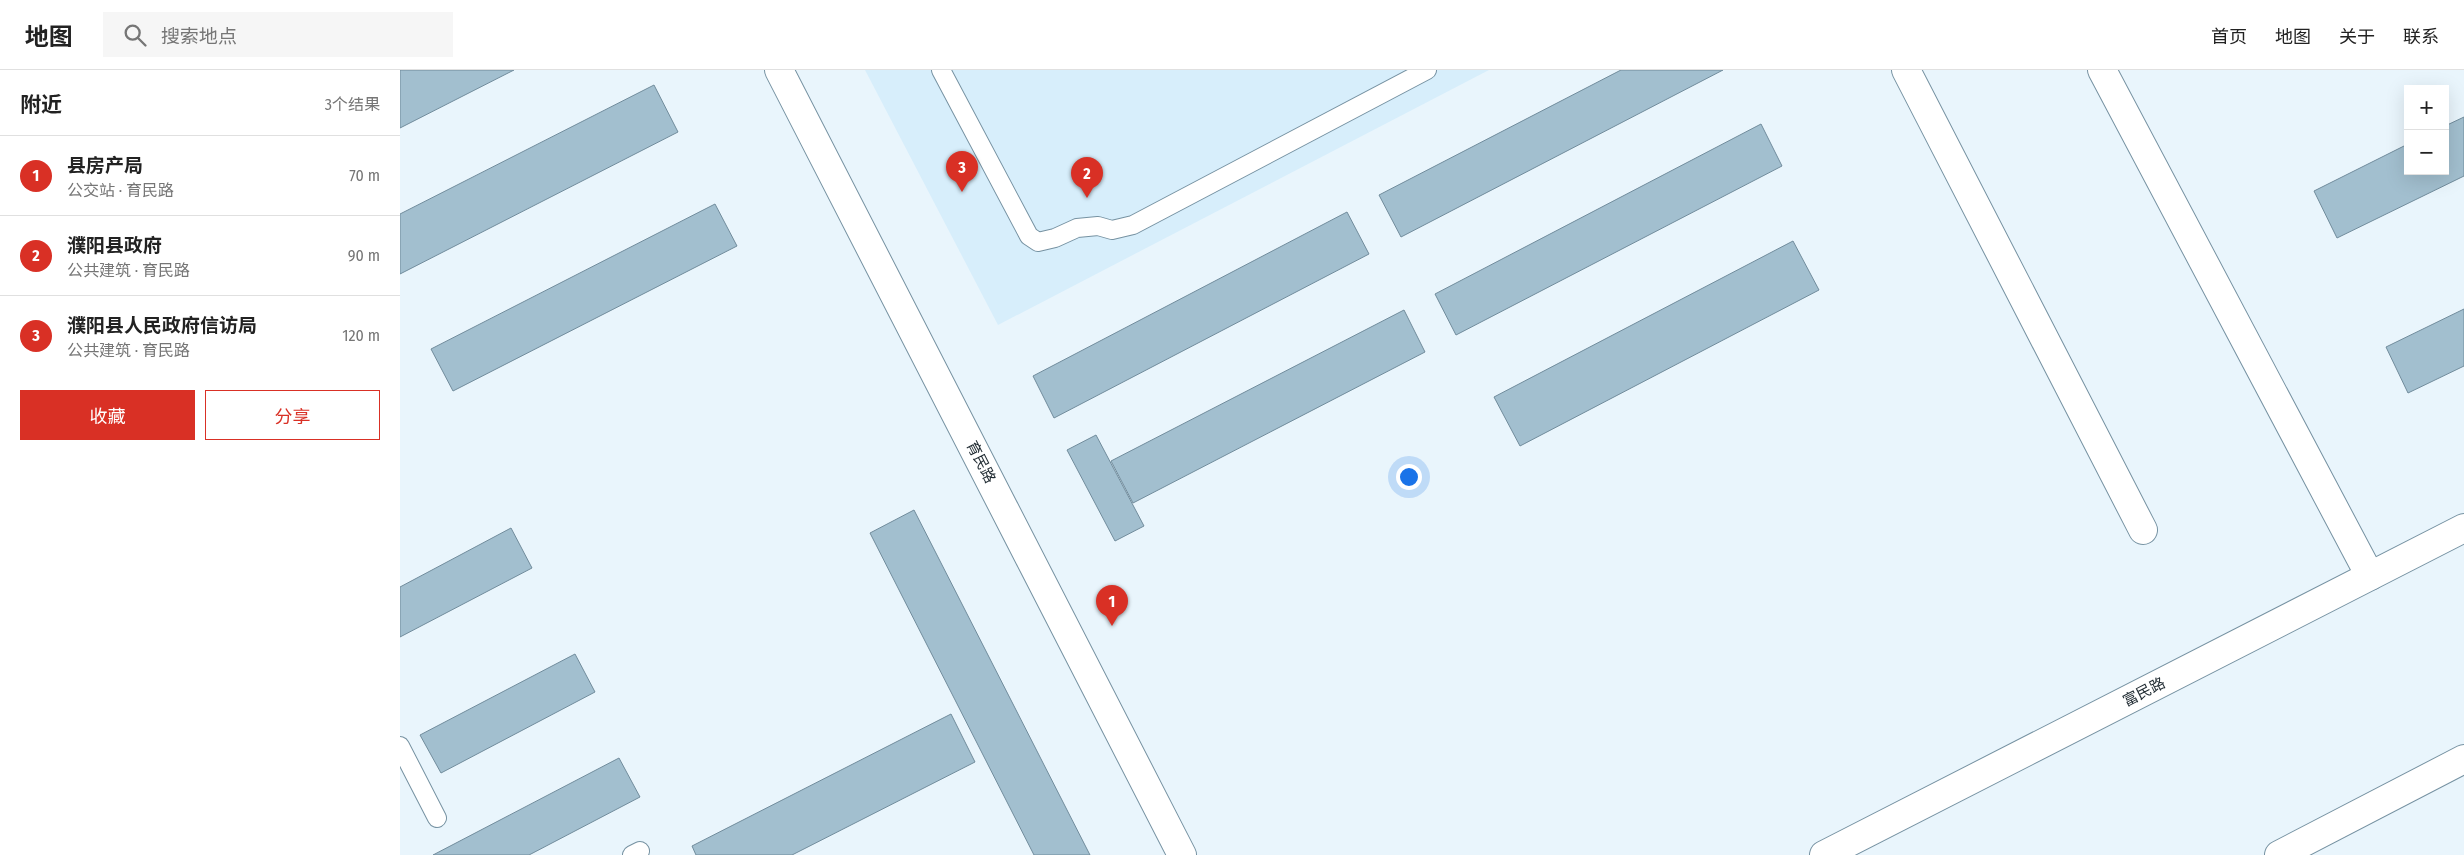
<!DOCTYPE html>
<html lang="zh">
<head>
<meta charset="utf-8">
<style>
	body { margin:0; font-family:"Fira Sans Condensed","Noto Sans SC",sans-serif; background:#f6f6f6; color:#222 }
	.controls { position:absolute; right:15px; top:15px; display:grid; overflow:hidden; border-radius:0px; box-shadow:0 5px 20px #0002 }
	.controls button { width:45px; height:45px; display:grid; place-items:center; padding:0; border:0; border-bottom:1px solid #e0e0e0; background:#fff; color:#222; font:25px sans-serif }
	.you { position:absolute; left:1008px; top:406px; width:18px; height:18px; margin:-12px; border:4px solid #fff; border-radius:50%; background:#1a73e8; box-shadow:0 0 0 8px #1a73e833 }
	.badge { display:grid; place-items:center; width:32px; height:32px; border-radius:50%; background:#d93025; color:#fff; font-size:16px; font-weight:700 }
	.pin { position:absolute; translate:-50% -41px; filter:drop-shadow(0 1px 2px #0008) }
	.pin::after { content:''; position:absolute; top:26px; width:18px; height:15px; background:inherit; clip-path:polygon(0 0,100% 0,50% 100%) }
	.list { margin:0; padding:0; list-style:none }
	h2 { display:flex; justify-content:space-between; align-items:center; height:65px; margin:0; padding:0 20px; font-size:21px }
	h2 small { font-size:16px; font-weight:400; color:#767676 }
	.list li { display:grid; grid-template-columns:32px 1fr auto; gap:15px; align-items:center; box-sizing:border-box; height:80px; padding:0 20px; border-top:1px solid #e0e0e0 }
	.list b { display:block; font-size:19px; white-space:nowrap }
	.list p { margin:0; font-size:16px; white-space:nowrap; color:#767676 }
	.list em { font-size:16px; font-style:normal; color:#767676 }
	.actions { display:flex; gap:10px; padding:15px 20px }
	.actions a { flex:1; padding:11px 0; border:1px solid #d93025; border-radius:0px; text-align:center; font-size:18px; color:#d93025 }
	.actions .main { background:#d93025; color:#fff }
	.icon { flex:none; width:28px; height:28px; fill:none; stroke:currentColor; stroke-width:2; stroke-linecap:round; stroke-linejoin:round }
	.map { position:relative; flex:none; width:2064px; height:785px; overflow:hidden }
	header { display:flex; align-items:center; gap:30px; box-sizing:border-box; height:70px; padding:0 25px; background:#fff; border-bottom:1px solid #e0e0e0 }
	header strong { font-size:24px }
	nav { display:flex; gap:28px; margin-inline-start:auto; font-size:18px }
	.search { width:350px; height:45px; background:#f6f6f6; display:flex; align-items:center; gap:12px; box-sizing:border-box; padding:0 18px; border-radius:0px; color:#767676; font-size:19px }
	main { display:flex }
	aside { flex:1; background:#fff }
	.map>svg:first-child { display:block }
	.built { fill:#d7eefb }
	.building { fill:#a2bfcf; stroke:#718c9c }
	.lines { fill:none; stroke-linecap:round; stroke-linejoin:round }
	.lane-casing { stroke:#7692a2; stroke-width:20 }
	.street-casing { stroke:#7692a2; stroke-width:30 }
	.secondary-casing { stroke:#7692a2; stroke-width:30 }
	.lane { stroke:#fff; stroke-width:18 }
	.street { stroke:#fff; stroke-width:28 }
	.secondary { stroke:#fff; stroke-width:28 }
	.labels { text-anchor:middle; stroke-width:5; stroke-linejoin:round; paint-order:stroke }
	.street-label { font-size:15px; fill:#1e2930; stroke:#fff }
</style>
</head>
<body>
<header>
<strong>地图</strong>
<div class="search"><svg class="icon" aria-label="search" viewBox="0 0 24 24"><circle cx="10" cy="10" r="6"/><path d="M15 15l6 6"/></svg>搜索地点</div>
<nav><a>首页</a><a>地图</a><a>关于</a><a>联系</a></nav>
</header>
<main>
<aside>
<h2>附近<small>3个结果</small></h2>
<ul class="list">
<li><span class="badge">1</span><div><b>县房产局</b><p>公交站 · 育民路</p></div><em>70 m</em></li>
<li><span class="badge">2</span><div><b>濮阳县政府</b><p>公共建筑 · 育民路</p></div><em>90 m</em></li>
<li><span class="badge">3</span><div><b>濮阳县人民政府信访局</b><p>公共建筑 · 育民路</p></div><em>120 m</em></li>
</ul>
<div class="actions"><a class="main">收藏</a><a>分享</a></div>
</aside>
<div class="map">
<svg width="2064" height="785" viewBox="0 0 2064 785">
	<rect width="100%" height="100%" fill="#e9f5fc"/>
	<!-- built -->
	<path class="built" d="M465,0H1089L598,255Z"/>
	<!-- building -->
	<path class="building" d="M0,0H114L0,58Z
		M1221,0H1323L1001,167L979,125Z
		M254,15L278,62L0,204V144Z
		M2064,47V106L1937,168L1914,121L2008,74V101H2045V56Z
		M1361,54L1382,96L1056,265L1035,224Z
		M315,134L337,176L53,321L31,279Z
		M947,142L969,184L654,348L633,306Z
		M1393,171L1419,220L1120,376L1094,327Z
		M2064,239V296L2008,323L1986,277Z
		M1004,240L1025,282L733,433L711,391Z
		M696,365L744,456L715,471L667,380Z
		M514,440L690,785H634L470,463Z
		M111,458L132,498L0,567V517Z
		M175,584L195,622L41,703L20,665Z
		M551,644L575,692L392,785H296L292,776Z
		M219,688L240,727L129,785H33Z"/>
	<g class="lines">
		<defs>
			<path id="lane" d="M541,0L629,166L638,172L655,168L677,158L698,156L712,160L733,155L1027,0
				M0,676L37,748
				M232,785L240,781"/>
			<path id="street" d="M1506,0L1743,460
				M1702,0L1970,506
				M1879,785L2064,689"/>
			<path id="secondary" d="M379,0L782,785
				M1424,785L2064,458"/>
		</defs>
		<!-- lane casing -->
		<use href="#lane" class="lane-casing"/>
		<!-- street casing -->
		<use href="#street" class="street-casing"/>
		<!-- secondary casing -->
		<use href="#secondary" class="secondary-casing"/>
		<!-- lane -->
		<use href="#lane" class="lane"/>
		<!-- street -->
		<use href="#street" class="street"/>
		<!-- secondary -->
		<use href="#secondary" class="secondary"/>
	</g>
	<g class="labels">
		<!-- street labels -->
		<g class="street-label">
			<text transform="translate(581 392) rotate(63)" y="5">育民路</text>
			<text transform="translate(1744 622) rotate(-27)" y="5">富民路</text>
		</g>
	</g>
</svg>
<div class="controls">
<button>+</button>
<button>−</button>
</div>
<div class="you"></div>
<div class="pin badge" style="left:712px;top:556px">1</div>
<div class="pin badge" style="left:687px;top:128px">2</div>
<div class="pin badge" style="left:562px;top:122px">3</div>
</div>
</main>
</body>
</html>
